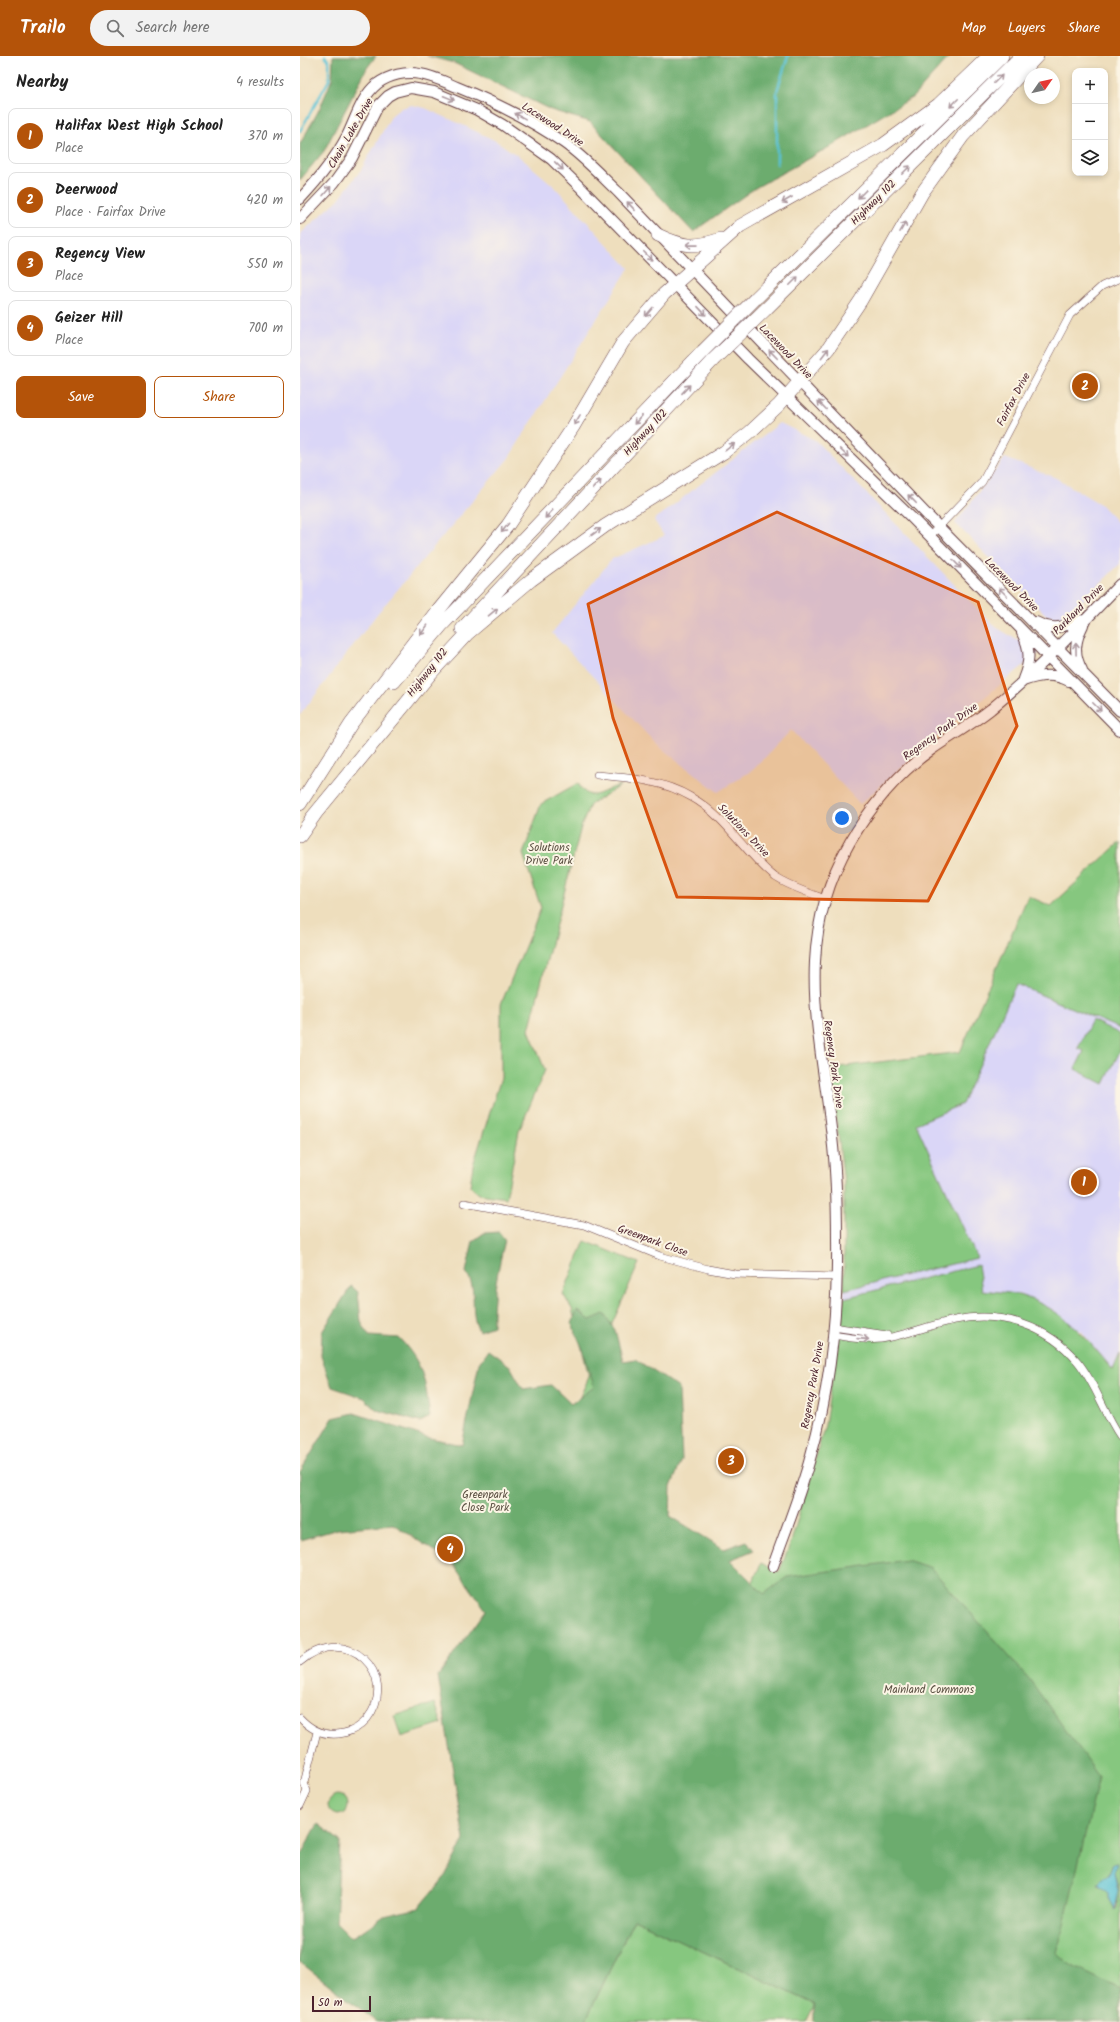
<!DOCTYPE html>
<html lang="en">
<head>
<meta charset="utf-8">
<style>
	body { margin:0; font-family:Kalam,sans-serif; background:#f2f2f2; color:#222 }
	.controls { position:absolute; right:12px; top:12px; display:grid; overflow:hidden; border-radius:8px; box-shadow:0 2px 6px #0003 }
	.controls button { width:36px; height:36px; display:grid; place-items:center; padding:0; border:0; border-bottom:1px solid #e0e0e0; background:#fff; color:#222; font:20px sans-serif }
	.compass { position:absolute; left:724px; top:12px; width:36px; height:36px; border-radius:50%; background:#fff; box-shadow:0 2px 6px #0003; rotate:56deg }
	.scale { position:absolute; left:12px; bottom:10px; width:59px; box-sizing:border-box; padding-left:4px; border:2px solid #4a1f2b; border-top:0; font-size:11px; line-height:14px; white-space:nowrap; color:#4a1f2b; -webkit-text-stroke:3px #fcf5e5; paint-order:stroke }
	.you { position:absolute; left:542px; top:762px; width:14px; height:14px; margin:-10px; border:3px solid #fff; border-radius:50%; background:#1a73e8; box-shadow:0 0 0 6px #1a73e833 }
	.badge { display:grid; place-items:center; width:26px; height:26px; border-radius:50%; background:#b45309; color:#fff; font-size:13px; font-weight:700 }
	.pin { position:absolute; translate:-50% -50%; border:2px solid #fff; box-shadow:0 1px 4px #0006 }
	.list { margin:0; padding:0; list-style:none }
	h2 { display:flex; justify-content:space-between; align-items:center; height:52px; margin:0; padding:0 16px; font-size:17px }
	h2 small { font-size:13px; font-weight:400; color:#767676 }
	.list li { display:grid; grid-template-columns:26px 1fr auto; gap:12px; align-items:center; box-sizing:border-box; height:56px; margin:0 8px 8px; padding:0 8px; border:1px solid #e0e0e0; border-radius:8px }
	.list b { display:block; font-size:15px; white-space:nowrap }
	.list p { margin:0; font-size:13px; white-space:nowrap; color:#767676 }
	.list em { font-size:13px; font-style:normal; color:#767676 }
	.actions { display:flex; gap:8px; padding:12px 16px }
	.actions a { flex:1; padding:9px 0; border:1px solid #b45309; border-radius:8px; text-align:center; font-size:14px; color:#b45309 }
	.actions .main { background:#b45309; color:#fff }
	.icon { flex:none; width:22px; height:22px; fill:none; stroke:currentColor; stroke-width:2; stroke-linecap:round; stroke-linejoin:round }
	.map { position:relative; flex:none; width:820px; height:1966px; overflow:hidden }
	header { display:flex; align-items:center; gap:24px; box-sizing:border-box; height:56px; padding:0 20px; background:#b45309; color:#fff }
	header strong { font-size:19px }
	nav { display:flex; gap:22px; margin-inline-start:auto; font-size:14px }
	.search { width:280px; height:36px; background:#f2f2f2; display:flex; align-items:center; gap:10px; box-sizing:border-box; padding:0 14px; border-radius:22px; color:#767676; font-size:15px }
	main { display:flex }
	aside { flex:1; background:#fff }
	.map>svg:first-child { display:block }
	.built { fill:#dad6f7 }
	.green { fill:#86c77f; stroke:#687355; fill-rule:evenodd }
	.forest { fill:#6cac6e; stroke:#5b664c }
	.water { fill:#59c2d5; stroke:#527080 }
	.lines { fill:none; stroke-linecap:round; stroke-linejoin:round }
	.stream { stroke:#59c2d5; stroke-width:2.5 }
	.street-casing { stroke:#633c41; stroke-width:8 }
	.secondary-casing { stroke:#633c41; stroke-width:12 }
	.highway-casing { stroke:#633c41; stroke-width:14 }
	.street { stroke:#fff; stroke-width:7 }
	.secondary { stroke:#fff; stroke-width:10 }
	.highway { stroke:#fff; stroke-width:13 }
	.highway-bridge-casing { stroke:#633c41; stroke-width:14; stroke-linecap:butt }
	.highway-bridge { stroke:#fff; stroke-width:13 }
	.oneway { stroke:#ae9aa0 }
	.marked { fill:#d8530f; fill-opacity:0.2; stroke:#d8530f; stroke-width:3; stroke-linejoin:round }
	.labels { text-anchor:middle; stroke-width:4; stroke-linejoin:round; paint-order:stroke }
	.street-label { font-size:11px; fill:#4a1f2b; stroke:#fcf5e5 }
	.park-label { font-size:11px; fill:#5c5144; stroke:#fcf5e5 }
</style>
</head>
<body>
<header>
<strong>Trailo</strong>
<div class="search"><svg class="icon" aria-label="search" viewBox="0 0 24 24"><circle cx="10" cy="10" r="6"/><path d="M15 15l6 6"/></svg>Search here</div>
<nav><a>Map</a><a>Layers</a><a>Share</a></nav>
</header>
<main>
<aside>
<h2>Nearby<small>4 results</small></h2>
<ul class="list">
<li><span class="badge">1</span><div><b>Halifax West High School</b><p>Place</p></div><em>370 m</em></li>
<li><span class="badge">2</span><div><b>Deerwood</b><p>Place · Fairfax Drive</p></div><em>420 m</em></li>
<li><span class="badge">3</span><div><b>Regency View</b><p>Place</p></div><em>550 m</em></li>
<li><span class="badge">4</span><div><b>Geizer Hill</b><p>Place</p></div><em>700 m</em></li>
</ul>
<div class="actions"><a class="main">Save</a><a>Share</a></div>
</aside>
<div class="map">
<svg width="820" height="1966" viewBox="0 0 820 1966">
	<rect width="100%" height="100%" fill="#fcf5e5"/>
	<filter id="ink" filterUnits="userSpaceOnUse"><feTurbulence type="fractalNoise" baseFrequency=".025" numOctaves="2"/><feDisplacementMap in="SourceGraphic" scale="8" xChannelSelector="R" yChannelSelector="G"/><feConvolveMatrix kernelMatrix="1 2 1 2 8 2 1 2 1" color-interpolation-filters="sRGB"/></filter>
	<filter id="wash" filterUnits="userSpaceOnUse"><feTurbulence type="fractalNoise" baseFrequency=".012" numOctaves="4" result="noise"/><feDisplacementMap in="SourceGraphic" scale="16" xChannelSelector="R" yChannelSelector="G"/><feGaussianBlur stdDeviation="0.9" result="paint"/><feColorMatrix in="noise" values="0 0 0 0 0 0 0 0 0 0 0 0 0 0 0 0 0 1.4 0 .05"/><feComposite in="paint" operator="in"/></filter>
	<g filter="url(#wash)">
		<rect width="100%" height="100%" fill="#eedebd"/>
		<!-- built -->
		<path class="built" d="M112,49L125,52L169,72L196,85L221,102L254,130L329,212L208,403L77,558L0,659V178L38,144L61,114L92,59L101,52Z
			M480,367L515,384L694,570L739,597L659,662L560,748L491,674L454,713L418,736L356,688L252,577L312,503L364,480L354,464Z
			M705,402L756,422L800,448L820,469V508L770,557L757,563L747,560L655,467Z
			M716,928L820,973V1298L813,1314L782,1276L721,1239L682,1234L678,1209L544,1242V1234L676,1202L616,1068L662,1048Z"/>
		<!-- green -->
		<path class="green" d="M278,727C291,751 304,732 321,729L290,749L281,771L229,974L245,1014L219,1075L206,1142L179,1138L170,1130L173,1109L201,1022V948L241,852L223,798L241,748Z
			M820,786V973L716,928L662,1048L616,1068L677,1202L544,1234V1127L530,1012L660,996L728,840L751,850Z
			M792,964L820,978V995L804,1028L775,1013L784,995L778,992Z
			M285,1185L339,1207L296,1304L318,1314L271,1420L155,1408L273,1356L289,1321L272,1253L263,1238Z
			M678,1209L682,1234C695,1236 710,1236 722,1240C763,1253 786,1281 813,1314L820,1298V1966L371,1717L461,1507L479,1516L491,1486L525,1369L544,1242ZM817,1807L814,1817L818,1830L816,1852L813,1853L809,1844V1837L803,1831L799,1830L798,1828L805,1820L809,1819L813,1808Z
			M135,1647L142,1668L101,1681L94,1660Z
			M28 1749a10 10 0 1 1 20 0a10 10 0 1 1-20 0Z
			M334,1863L515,1948L506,1966H285Z"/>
		<!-- forest -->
		<path class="forest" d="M33,0H76L67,12L24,95L0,124V88L20,52L32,23Z
			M127,0H650L613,41L533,89L455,132L393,176L290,66L251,54L154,7Z
			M199,1176L205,1184C198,1213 192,1240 193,1270L179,1275C168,1255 179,1235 166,1216L173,1185L184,1177Z
			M51,1230L58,1236L61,1266L69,1280L99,1282C125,1309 125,1326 130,1361L120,1366L77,1354L64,1342L32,1331L21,1300L22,1276Z
			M277,1254L290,1264L304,1258L315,1274L323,1305L335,1303L379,1332L382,1404L371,1431L370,1460L424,1493L446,1485L454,1494L430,1504L464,1538L487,1521L607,1504L631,1512L730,1624L799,1721L757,1897L770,1909L820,1933V1966H514V1948L334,1863L285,1966H77L0,1906V1800L18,1768L40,1785L36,1866L52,1882L84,1860L119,1852L144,1822L164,1784L138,1620L186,1554L152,1507L93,1468L38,1473L0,1484V1416L33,1362L54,1357L126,1381L162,1389L179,1307L188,1294L210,1310L223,1333L251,1329L271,1348L294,1331L284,1296L272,1268Z"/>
		<!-- water -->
		<path class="water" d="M817,1807L814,1817L818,1834L814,1854L809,1845V1837L798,1828L805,1820L809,1819L813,1808Z"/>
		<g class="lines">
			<!-- stream -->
			<path class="stream" d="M0,75L29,24V6L25,0
				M477,108V35L488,0"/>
		</g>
	</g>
	<g filter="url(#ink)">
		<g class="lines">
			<defs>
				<path id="street" d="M630,480L682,426L770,259L802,230L820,222
					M297,719C330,722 362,724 391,741C426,760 444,797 475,821C490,831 509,837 526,843
					M164,1147L284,1169L360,1200L408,1213L435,1218L537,1221
					M533,1271L587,1279
					M532,1279C548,1281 565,1285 581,1283C607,1279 629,1269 655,1264C701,1254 748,1270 778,1306C796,1328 804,1357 820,1380
					M0,1606C47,1564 101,1620 67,1663C61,1670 53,1675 44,1677C26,1681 12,1675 0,1662
					M0,1750L7,1735L4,1727L17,1676"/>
				<path id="secondary" d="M0,143C18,124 35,103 47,80C56,62 61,41 77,28C89,19 106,15 120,18C133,20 145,26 157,31C194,46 231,64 264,87C284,101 300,119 318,136L632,464L820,655
					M0,163L34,127L52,102L78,50L88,40L95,36L111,32L134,36L177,54L203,69L251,103L281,132L448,303L611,461L820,674
					M736,566C753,575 764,571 781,564
					M722,577C731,594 730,606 723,623
					M782,614C773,598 775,585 783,569
					M723,625C740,619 754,617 769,625
					M473,1510C486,1473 501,1437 511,1399C531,1329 538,1254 537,1182C537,1148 536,1115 532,1081C520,974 492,887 550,786C571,750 597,718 631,694C651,680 672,668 691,653C737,615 779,571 820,528"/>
				<path id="highway" d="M358,179C383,191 395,192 421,183
					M455,243L702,0
					M466,253L721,0
					M162,573L413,304
					M94,626L141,570L403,295
					M0,748L51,668L137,556L208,469L273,371L323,286L364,238L440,170L583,89L638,49L689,0
					M11,763L131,617L167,578L231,524L305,470L424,396L449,377L479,349L528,293L561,244L622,137L663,80L737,0
					M0,780L16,757"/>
			</defs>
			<!-- street casing -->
			<use href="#street" class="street-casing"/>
			<!-- secondary casing -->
			<use href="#secondary" class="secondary-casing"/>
			<!-- highway casing -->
			<use href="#highway" class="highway-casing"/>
			<!-- street -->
			<use href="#street" class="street"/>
			<!-- secondary -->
			<use href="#secondary" class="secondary"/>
			<!-- highway -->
			<use href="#highway" class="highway"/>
			<defs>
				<path id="highway-bridge" d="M403,295L455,243
					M413,304L466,253"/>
			</defs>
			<!-- highway-bridge casing -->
			<use href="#highway-bridge" class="highway-bridge-casing"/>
			<!-- highway-bridge -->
			<use href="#highway-bridge" class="highway-bridge"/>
		</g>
		<!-- one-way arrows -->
		<defs><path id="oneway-shaft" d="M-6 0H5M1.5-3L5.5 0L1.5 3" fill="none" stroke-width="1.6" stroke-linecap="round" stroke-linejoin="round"/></defs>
		<g class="oneway">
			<use href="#oneway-shaft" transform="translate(698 23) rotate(-45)"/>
			<use href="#oneway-shaft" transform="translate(149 42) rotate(22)"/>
			<use href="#oneway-shaft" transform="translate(654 47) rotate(135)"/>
			<use href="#oneway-shaft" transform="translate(220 60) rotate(-151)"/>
			<use href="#oneway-shaft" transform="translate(259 110) rotate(44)"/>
			<use href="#oneway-shaft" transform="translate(606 114) rotate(-45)"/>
			<use href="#oneway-shaft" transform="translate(27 135) rotate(-49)"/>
			<use href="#oneway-shaft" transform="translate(562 138) rotate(135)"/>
			<use href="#oneway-shaft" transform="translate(487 144) rotate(150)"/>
			<use href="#oneway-shaft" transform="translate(331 150) rotate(-133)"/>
			<use href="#oneway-shaft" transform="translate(603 171) rotate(-60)"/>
			<use href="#oneway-shaft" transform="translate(392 189) rotate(-179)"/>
			<use href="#oneway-shaft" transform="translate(348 200) rotate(46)"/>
			<use href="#oneway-shaft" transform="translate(494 225) rotate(-45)"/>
			<use href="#oneway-shaft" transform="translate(402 255) rotate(47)"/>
			<use href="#oneway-shaft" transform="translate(349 256) rotate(130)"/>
			<use href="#oneway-shaft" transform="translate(525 297) rotate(-52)"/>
			<use href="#oneway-shaft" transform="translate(473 298) rotate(-134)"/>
			<use href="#oneway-shaft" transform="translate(386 333) rotate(-47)"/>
			<use href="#oneway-shaft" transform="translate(522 349) rotate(-134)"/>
			<use href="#oneway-shaft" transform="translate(277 364) rotate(121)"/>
			<use href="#oneway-shaft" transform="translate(338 364) rotate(133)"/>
			<use href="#oneway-shaft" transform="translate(430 391) rotate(-38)"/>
			<use href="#oneway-shaft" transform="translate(544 397) rotate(44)"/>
			<use href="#oneway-shaft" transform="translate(297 428) rotate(-47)"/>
			<use href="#oneway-shaft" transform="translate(612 443) rotate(-134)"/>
			<use href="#oneway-shaft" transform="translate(249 458) rotate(133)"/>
			<use href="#oneway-shaft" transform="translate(205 472) rotate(128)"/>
			<use href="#oneway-shaft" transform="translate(296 476) rotate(-36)"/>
			<use href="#oneway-shaft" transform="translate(657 508) rotate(46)"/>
			<use href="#oneway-shaft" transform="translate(703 536) rotate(-135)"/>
			<use href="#oneway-shaft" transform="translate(193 556) rotate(-40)"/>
			<use href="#oneway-shaft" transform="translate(124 574) rotate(127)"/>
			<use href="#oneway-shaft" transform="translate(776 593) rotate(-91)"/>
			<use href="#oneway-shaft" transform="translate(797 651) rotate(45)"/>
			<use href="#oneway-shaft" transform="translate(563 1283) rotate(4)"/>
		</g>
	</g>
	<!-- marked area -->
	<path class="marked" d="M477,456L678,546L717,670L628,845L377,841L313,662L288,548Z"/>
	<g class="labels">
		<!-- street labels -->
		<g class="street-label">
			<text transform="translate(253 68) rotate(33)" y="4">Lacewood Drive</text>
			<text transform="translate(50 77) rotate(-60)" y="4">Chain Lake Drive</text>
			<text transform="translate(573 146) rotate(-45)" y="4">Highway 102</text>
			<text transform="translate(486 295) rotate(46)" y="4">Lacewood Drive</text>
			<text transform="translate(713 343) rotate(-62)" y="4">Fairfax Drive</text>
			<text transform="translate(345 376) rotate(-47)" y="4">Highway 102</text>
			<text transform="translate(712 528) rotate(45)" y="4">Lacewood Drive</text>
			<text transform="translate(778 553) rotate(-45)" y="4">Parkland Drive</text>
			<text transform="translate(127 616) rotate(-52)" y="4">Highway 102</text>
			<text transform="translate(640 675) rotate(-36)" y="4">Regency Park Drive</text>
			<text transform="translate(444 774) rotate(46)" y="4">Solutions Drive</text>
			<text transform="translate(534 1008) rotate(82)" y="4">Regency Park Drive</text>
			<text transform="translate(353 1184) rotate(20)" y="4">Greenpark Close</text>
			<text transform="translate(512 1329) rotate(-80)" y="4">Regency Park Drive</text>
		</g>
		<!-- park labels -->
		<g class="park-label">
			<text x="249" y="795">Solutions<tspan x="249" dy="13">Drive Park</tspan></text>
			<text x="185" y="1442">Greenpark<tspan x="185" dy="13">Close Park</tspan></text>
			<text x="629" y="1637">Mainland Commons</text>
		</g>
	</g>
</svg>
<div class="controls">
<button>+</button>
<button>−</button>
<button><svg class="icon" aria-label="layers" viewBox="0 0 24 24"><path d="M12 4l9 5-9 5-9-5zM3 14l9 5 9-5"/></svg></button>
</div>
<svg class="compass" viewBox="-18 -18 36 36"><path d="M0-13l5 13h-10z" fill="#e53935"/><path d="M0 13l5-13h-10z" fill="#767676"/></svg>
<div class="scale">50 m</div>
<div class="you"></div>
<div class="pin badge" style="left:784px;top:1126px">1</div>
<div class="pin badge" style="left:785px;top:330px">2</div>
<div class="pin badge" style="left:431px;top:1405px">3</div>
<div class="pin badge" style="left:150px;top:1493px">4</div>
</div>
</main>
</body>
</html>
